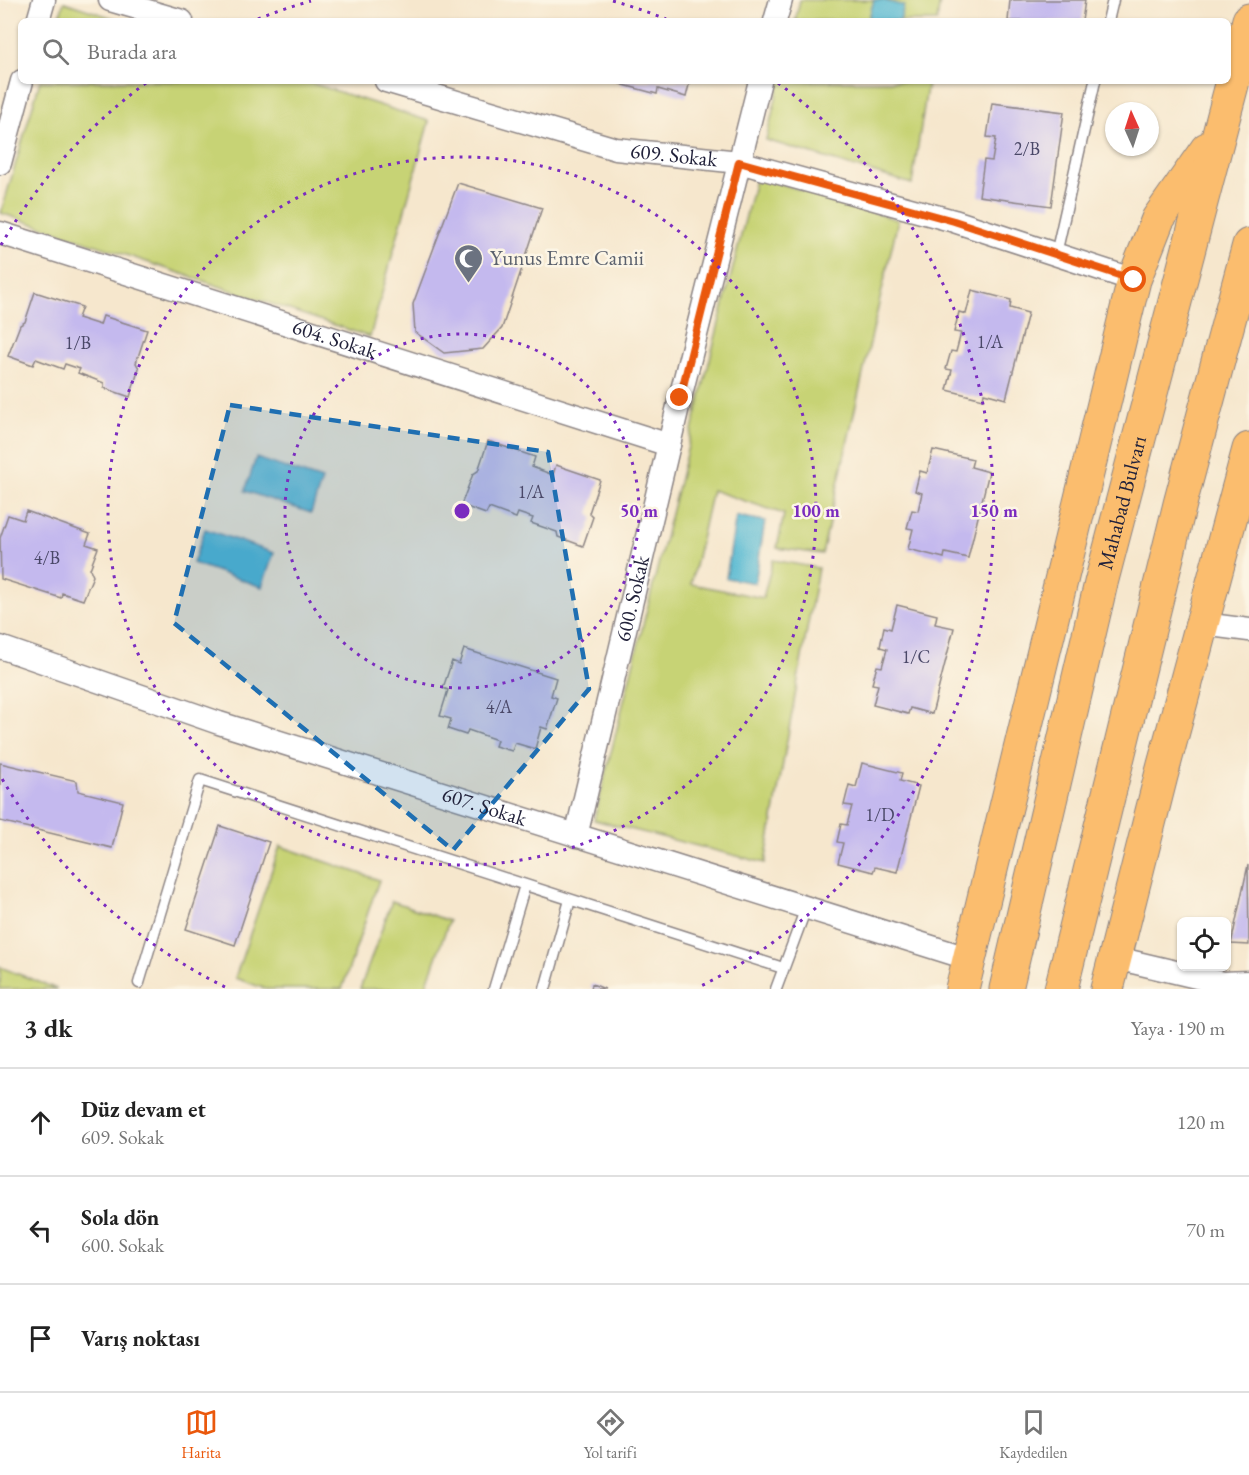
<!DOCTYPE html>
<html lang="tr">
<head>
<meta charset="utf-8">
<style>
	body { margin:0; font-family:"EB Garamond",serif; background:#f2f2f2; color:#222 }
	.controls { position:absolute; right:18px; bottom:18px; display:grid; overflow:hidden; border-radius:9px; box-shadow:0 2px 4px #0004 }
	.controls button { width:54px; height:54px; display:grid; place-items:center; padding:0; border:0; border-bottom:2px solid #e0e0e0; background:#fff; color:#222; font:30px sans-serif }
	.compass { position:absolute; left:1105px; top:102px; width:54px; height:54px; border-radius:50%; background:#fff; box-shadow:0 2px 4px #0004; rotate:357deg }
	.stop { position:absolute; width:18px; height:18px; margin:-14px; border:4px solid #ea580c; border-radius:50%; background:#fff }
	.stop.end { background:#ea580c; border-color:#fff; box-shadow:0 2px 6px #0008 }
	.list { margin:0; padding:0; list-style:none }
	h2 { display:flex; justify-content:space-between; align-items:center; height:78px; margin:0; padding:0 24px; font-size:26px }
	h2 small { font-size:20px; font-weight:400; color:#767676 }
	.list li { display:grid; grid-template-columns:39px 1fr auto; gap:18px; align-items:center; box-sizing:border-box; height:108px; padding:0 24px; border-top:2px solid #e0e0e0 }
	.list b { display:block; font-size:22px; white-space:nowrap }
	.list p { margin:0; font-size:20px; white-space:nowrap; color:#767676 }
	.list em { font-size:20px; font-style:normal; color:#767676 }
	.icon { flex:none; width:33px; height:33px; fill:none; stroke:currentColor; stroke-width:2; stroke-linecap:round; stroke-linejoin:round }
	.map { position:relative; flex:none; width:1249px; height:989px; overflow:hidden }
	.search { position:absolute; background:#fff; box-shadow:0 2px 4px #0004; left:18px; right:18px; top:18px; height:66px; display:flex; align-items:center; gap:15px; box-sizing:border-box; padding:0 21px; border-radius:9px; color:#767676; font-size:22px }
	.sheet { height:402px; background:#fff }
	nav { display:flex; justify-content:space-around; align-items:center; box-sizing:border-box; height:84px; border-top:2px solid #e0e0e0; background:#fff; font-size:16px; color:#767676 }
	nav a { display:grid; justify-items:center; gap:3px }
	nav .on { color:#ea580c }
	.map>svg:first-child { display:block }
	.green { fill:#c7d375; stroke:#747a58; stroke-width:1.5 }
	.water { fill:#53b8d2; stroke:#3a6d86; stroke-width:1.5 }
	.building { fill:#c4b9ee }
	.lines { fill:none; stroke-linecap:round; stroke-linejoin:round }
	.service-casing { stroke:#8c8484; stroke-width:13 }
	.minor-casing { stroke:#8c8484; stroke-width:25 }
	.primary-casing { stroke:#8c8484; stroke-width:35 }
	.service { stroke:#fff; stroke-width:10 }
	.minor { stroke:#fff; stroke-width:22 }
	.primary { stroke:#fbbd6e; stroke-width:33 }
	.route { stroke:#ea580c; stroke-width:8 }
	.marked { fill:#1f6fb2; fill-opacity:0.2; stroke:#1f6fb2; stroke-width:4.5; stroke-dasharray:12 8; stroke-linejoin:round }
	.ring { fill:none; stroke:#7b2cbf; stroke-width:3; stroke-dasharray:3 6 }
	.labels { text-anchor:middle; stroke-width:5; stroke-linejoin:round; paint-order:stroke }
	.number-label { font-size:18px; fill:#4a4868 }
	.street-label { font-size:21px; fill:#22223b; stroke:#fcf5e5 }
	.worship-label { font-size:21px; fill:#5b616d; stroke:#fcf5e5; text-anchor:start }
	.centre { fill:#7b2cbf; stroke:#fcf5e5; stroke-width:3 }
	.ring-label { font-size:18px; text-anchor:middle; font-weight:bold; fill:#7b2cbf; stroke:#fcf5e5; stroke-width:5; stroke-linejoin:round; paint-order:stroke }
</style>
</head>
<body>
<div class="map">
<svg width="1249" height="989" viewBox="0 0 1249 989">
	<rect width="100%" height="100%" fill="#fcf5e5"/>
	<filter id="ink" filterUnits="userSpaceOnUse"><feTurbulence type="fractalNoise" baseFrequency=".0167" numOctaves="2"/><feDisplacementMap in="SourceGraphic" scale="12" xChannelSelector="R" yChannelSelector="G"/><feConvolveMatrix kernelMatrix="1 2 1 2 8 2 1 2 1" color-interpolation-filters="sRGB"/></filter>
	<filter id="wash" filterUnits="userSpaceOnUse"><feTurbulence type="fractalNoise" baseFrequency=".008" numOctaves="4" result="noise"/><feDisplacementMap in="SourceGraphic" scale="24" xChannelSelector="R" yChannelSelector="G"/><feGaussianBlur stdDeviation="1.35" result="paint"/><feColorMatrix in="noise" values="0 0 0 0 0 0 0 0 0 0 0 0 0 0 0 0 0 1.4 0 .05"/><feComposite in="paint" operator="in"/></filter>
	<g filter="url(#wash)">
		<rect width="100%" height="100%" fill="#f6e7cd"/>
		<!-- green -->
		<path class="green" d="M800,0H940L937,21H795Z
			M64,2L122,21H58Z
			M40,81H305L429,121L370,337L1,213Z
			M780,81H928L912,184L766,140Z
			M756,176L898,220L822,554L777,548L784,514L712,490L691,584L763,598L773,560L818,568L765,863L594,820Z
			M280,846L379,880L342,989H266L235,978Z
			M392,901L449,921L425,989H360Z
			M0,967L57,989H0Z"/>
		<!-- water -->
		<path class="water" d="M874,0H883L904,6L900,21H868Z
			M256,458L322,480L311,513L245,491Z
			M736,516L765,521L755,583L726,578Z
			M205,529L274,553L262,587L193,563Z"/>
		<g id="blocks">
			<!-- building -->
			<path class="building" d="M1010,0H1085L1082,21H1008Z
				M621,81H690L686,97L658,89L657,94L620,84Z
				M992,103L1064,112L1051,206L979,196L984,160L992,161L996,138L987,137Z
				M458,183L542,208L502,328L483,349L444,353L415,332L413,304Z
				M972,290L1011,300L1010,308L1028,313L1006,399L984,393L983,399L947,390L952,370L946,369L951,351L956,352L961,333L954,332L959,312L966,314Z
				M35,292L82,307L78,318L100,325L103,316L147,330L136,363L139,368L130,397L104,388V383L78,373L80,369L65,364L63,369L36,359L33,365L8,356L20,325L25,322Z
				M488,441L535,457L532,467L553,475L556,465L600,480L589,513L593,517L583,546L558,537L557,532L531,523L533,518L518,513L516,518L489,508L486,514L461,505L473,474L478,471Z
				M933,450L973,459L971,467L989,472L968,558L945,553L944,558L908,549L913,529L907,528L912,510L918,511L922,493L915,491L920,471L927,473Z
				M26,511L90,534L86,544L98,548L90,569L93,576L83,600L62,593L61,598L1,579L0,538L8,515L23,520Z
				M897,605L937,615L935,624L954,628L932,714L910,708L908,714L873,705L878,685L872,684L877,666L882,667L887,649L880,647L884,627L891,629Z
				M464,649L556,678L551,696L557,698L547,729L541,727L535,749L515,743L512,751L495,746L497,740L468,730L466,735L448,729L451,719L440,716L448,690L443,688L452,661L459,664Z
				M0,763L77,781L78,791L123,802L112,848L0,821Z
				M862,763L902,773L900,781L919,786L897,872L875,867L873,872L838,863L843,843L837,842L841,824L847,825L852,806L844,805L849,785L856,787Z
				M220,826L269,842L235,945L186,929Z
				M1248,865L1249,945L1231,944Z
				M592,984L605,989H591Z"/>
		</g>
	</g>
	<g filter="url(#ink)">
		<use href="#blocks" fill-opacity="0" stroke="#8c8484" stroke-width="1.5"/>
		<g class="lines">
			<defs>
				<path id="service" d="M1108,21L1113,0
					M1056,254L1095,81
					M139,983L200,780L783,968
					M494,989L525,885
					M545,989L570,900
					M776,989L806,908"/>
				<g id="minor">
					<path d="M110,0L182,21"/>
					<path d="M38,21L44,0"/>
					<path d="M775,21L781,0"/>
					<path id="s1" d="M386,81L616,149L739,162L954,221L1134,280"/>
					<path d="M0,163L22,81"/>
					<path id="s2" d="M0,233L669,445"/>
					<path d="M1203,624L1249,630"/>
					<path id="s3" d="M0,647L219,723L970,959"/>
					<path id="s4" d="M576,836L680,398L760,81"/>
					<path d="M1116,958L1222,983L1249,982"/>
				</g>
				<g id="primary">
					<path d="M962,989L1134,280L1158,219L1207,149"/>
					<path id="s5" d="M1006,989L1101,583L1249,20"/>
					<path d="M1061,989L1180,504L1249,245"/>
					<path d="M1107,989L1161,776L1249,449"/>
				</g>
			</defs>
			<!-- service casing -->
			<use href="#service" class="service-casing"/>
			<!-- minor casing -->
			<use href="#minor" class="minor-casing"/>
			<!-- primary casing -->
			<use href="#primary" class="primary-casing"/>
			<!-- service -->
			<use href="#service" class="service"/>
			<!-- minor -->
			<use href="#minor" class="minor"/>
			<!-- primary -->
			<use href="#primary" class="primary"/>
		</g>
	</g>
	<g class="lines" filter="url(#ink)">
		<!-- route -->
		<path class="route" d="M680,398L739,162L954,221L1134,280"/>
	</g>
	<!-- marked area -->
	<path class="marked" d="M230,405L548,452L589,689L453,850L174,623Z"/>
	<!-- distance rings -->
	<g class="ring">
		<circle cx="462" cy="511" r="177"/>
		<circle cx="462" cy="511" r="354"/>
		<path d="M225 987A532 532 0 0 1 1 777M1 245A532 532 0 0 1 146 83M258 19A532 532 0 0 1 311 1M613 1A532 532 0 0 1 666 19M778 83A532 532 0 0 1 699 987"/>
	</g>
	<!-- icons -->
	<defs>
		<symbol id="mosque-pin" viewBox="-11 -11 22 30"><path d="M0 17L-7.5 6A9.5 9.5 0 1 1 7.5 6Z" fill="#6b7280" stroke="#fcf5e5"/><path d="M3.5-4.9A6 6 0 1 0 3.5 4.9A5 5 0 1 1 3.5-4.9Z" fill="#fff"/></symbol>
	</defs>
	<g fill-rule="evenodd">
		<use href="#mosque-pin" x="452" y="242" width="33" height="45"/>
	</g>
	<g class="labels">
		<!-- number labels -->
		<g class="number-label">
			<text x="1027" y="155">2/B</text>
			<text x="990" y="348">1/A</text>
			<text x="78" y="349">1/B</text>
			<text x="531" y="498">1/A</text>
			<text x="47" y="564">4/B</text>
			<text x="916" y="663">1/C</text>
			<text x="499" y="713">4/A</text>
			<text x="880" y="821">1/D</text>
		</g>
		<!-- street labels -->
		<g class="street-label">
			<text dy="7" stroke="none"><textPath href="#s1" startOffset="298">609. Sokak</textPath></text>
			<text dy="7" stroke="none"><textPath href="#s2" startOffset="351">604. Sokak</textPath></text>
			<text dy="7" stroke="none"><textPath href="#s5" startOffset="500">Mahabad Bulvarı</textPath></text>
			<text dy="7" stroke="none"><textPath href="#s4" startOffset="244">600. Sokak</textPath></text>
			<text dy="7" stroke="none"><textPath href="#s3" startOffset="510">607. Sokak</textPath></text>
		</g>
		<!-- worship labels -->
		<g class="worship-label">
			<text x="490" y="265">Yunus Emre Camii</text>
		</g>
	</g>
	<circle cx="462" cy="511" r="9" class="centre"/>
	<g class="ring-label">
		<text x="639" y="517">50 m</text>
		<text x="816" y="517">100 m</text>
		<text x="994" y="517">150 m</text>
	</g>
</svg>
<div class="controls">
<button><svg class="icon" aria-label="locate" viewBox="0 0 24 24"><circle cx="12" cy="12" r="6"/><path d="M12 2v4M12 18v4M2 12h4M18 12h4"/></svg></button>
</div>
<svg class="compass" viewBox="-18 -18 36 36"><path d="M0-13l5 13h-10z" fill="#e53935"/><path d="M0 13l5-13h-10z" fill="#767676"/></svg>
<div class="stop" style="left:1134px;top:280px"></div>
<div class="stop end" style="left:680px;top:398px"></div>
<div class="search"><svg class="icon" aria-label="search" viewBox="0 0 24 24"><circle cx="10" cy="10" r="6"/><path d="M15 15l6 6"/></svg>Burada ara</div>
</div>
<section class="sheet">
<h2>3 dk<small>Yaya · 190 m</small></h2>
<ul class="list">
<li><svg class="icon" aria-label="ahead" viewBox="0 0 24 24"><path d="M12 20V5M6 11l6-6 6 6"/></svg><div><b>Düz devam et</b><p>609. Sokak</p></div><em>120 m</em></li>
<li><svg class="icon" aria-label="left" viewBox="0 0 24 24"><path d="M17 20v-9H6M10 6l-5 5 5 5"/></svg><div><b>Sola dön</b><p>600. Sokak</p></div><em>70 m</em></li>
<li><svg class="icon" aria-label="arrive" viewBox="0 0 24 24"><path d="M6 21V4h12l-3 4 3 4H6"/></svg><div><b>Varış noktası</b></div></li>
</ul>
</section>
<nav>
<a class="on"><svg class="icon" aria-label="map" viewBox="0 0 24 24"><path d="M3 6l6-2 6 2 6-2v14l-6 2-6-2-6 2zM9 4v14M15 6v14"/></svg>Harita</a>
<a><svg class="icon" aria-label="directions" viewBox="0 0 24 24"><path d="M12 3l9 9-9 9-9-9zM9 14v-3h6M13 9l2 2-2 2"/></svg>Yol tarifi</a>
<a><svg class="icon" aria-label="saved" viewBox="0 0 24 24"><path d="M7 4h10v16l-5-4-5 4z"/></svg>Kaydedilen</a>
</nav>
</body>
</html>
